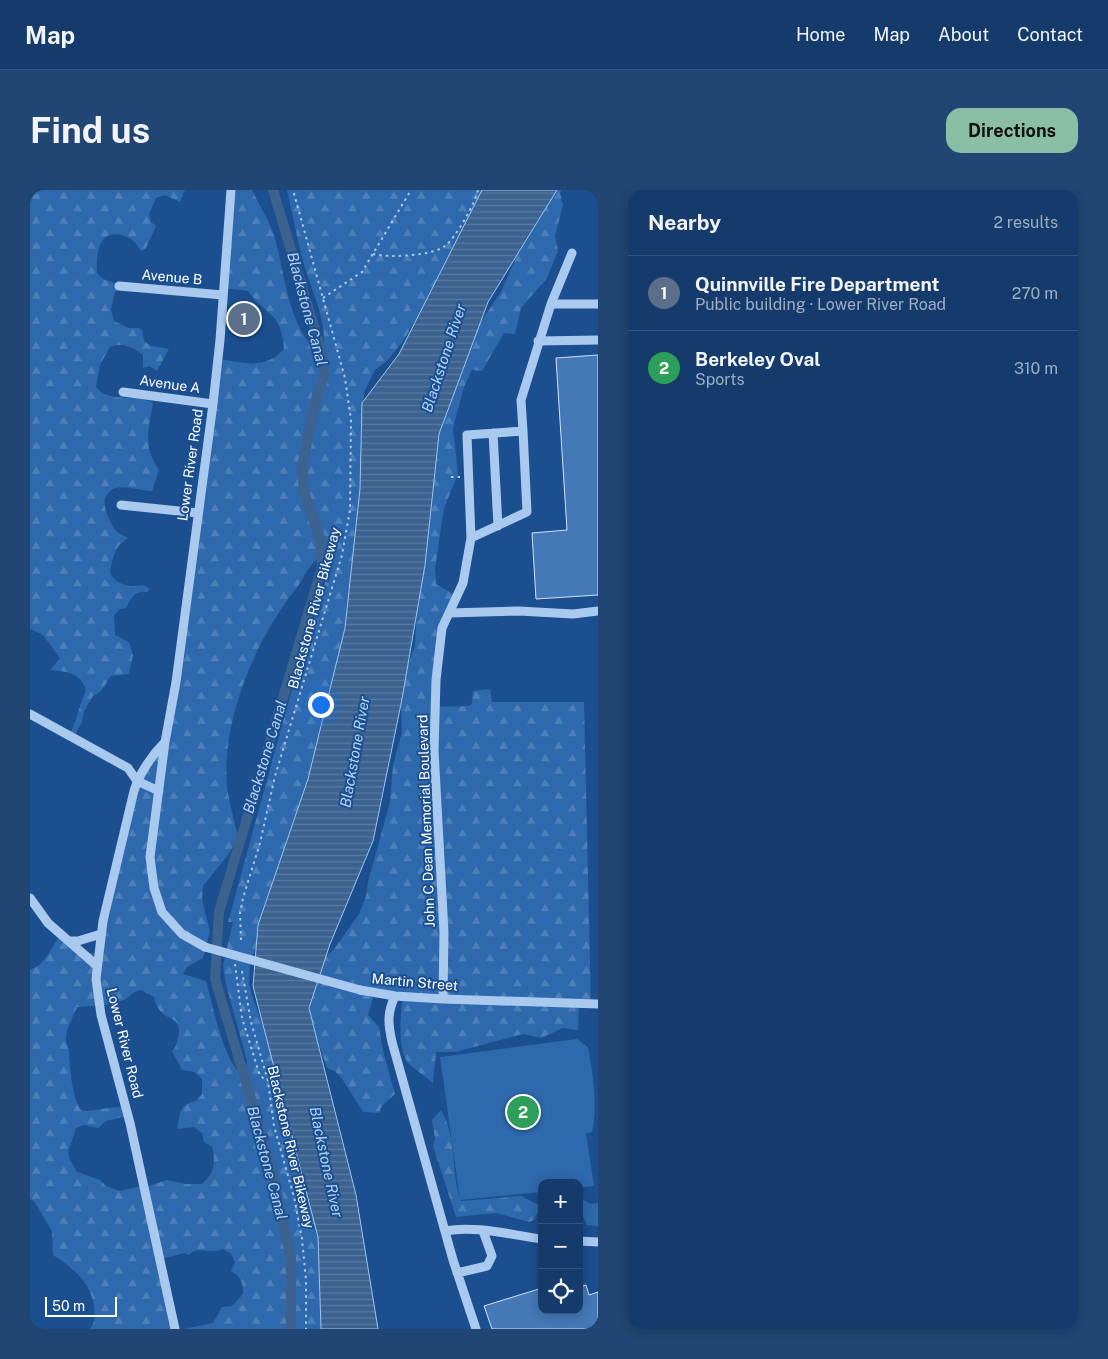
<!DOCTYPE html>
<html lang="en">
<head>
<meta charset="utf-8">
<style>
	body { margin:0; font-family:"Public Sans",sans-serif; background:#214673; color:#f1f3f6 }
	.controls { position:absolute; right:15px; bottom:15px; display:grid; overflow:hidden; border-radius:10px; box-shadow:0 2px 12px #0003 }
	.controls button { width:45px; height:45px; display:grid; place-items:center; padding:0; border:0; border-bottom:1px solid #33557e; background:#143b6b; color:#f1f3f6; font:25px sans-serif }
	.scale { position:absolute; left:15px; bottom:12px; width:72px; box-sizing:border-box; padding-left:5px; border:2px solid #fff; border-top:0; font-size:14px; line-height:18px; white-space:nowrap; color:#fff; -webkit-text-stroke:4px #1b4f8f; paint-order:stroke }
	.you { position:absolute; left:290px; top:514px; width:18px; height:18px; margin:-12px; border:4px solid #fff; border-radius:50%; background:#1a73e8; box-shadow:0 0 0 8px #1a73e833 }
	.badge { display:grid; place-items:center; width:32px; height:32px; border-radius:50%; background:#8abfa5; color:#fff; font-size:16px; font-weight:700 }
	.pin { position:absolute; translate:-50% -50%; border:2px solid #fff; box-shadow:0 1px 5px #0006 }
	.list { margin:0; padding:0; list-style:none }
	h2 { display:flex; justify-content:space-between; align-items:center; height:65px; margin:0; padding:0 20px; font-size:21px }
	h2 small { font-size:16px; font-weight:400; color:#9dadc1 }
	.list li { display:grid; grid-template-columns:32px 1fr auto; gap:15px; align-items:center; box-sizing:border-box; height:75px; padding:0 20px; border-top:1px solid #33557e }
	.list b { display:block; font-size:19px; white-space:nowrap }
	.list p { margin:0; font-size:16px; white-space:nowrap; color:#9dadc1 }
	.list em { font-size:16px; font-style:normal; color:#9dadc1 }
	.icon { flex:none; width:28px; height:28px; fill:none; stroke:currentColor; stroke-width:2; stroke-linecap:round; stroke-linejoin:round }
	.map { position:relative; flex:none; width:568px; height:1139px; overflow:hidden; border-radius:15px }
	header { display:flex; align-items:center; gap:30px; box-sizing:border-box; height:70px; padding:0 25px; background:#143b6b; border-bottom:1px solid #33557e }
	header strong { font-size:24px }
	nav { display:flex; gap:28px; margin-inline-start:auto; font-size:18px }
	.intro { display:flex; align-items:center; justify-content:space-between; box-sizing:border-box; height:120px; padding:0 30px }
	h1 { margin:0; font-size:35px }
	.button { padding:12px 22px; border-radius:15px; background:#8abfa5; color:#111; font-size:18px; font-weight:700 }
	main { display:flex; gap:30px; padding:0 30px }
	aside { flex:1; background:#143b6b; border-radius:15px; box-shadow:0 2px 12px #0003 }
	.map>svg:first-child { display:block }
	.grass { fill:#2e69ad }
	.forest { fill:url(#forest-firs); fill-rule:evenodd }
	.water { fill:url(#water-rules); stroke:#9cc4f0 }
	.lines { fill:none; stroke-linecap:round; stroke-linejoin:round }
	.canal { stroke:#3c6290; stroke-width:10 }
	.building { fill:#4478b7; stroke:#cfe3fa }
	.path { stroke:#a9c9ee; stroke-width:2; stroke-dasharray:2.5 4; stroke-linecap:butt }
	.minor { stroke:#a9c9ee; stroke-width:9 }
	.minor-bridge { stroke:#a9c9ee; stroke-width:9 }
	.labels { text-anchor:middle; stroke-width:4; stroke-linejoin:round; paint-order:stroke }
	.street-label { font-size:14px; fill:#fff; stroke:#1b4f8f }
	.water-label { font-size:15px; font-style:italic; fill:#b5d3f5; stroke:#1b4f8f }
</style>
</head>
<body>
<header>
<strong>Map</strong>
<nav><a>Home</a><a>Map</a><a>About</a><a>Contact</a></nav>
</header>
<div class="intro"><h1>Find us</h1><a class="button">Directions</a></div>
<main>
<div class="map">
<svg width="568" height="1139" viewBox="0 0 568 1139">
	<defs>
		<pattern id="forest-firs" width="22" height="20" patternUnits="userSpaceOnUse" patternTransform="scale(1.25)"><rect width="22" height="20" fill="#2e69ad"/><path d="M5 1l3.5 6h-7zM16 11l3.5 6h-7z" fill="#4d80b9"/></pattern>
		<pattern id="water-rules" width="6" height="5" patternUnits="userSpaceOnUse" patternTransform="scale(1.25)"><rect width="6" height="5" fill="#3c6290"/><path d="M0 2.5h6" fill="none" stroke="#597aa1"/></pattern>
	</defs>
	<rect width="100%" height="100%" fill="#1b4f8f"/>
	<!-- grass -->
	<path class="grass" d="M547,849L558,857C563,883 568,918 562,942L556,943L564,996L549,998V993H512V1002L430,1010L410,867Z
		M549,1007L560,1014L568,1013V1036L557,1035L549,1018Z"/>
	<!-- forest -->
	<path class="forest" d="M0,0H155L150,12L135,5L126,8L119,24L121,32L126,36L116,58L111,61C105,52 103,48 91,45C68,40 66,65 67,83L73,89L90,95L92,99L85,102L81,120L84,131L99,138H109L112,140L114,151L121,156L139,159L127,181L120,176L113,178V165C104,157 92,152 80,157L70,175L66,197C78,214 108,203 123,213C119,239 112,256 129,280L122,301C111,301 93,294 83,299C66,309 79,329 85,340C87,343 95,346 98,348C84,356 83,368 80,383C86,395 100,398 113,395L120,399L117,402C104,401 102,406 96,418L90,419L84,425L85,445L99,452L103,465L99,484L81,486L71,501L63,506L54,521L52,532L42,549L39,546C47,531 49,515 56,500C51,483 36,481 20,480L30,468L13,445L0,439Z
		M201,0H222C229,15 239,30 244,45C255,81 258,143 292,164C300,137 282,101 274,75C267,50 263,25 257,0H459L416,80L373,151L358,170L345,180L335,200L332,215L336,251L327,383L280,605L220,774L219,793L222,806L239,851L271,981L287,1019L293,1056L289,1077L291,1117L295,1139H153L183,1133L192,1117L202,1116L213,1104C213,1092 211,1087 201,1081L205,1072L201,1064L193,1059C179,1065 168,1055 159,1065L155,1063L131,1069L145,1139H60C66,1131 65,1126 64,1117C61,1092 43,1078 23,1065L22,1041L4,1011L0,1009V779C13,778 22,757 29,747L45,757L66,765L112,590L139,540L187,169C214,172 234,181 254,159C251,121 237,127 218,101L193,98ZM289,369L295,374V393L257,517L198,732H203L193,775L196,795L217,871L216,882L213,887C192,868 184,818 176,791L153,784L157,777L173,768L180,742L172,709L173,696L198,665L208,648C205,631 199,613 197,596C191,531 226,448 266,399C273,390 279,373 289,369ZM111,800L124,807C129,835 154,822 148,847C147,853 146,857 142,861L152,880L164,882L172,889V904L166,911C149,914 150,924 147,939L164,937L172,943L174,952L182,957C186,972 184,984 172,994H156L137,990L116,997L111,996L90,1001L76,996L70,990L47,982L40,970L38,962L46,938L54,935L68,938L76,931L98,926L95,916L56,921L51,920C42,909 40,877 39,863C39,859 37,855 36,851C35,840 43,827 47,817C62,816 80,816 94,810C101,806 102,802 111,800Z
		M519,0H532L530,3L533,15L525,46L528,61L517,88L491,118L485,144L474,143L452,181L442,180L434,197L423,238L428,284L414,318L405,379L406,394L425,405L417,420L406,517L439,516L442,513L443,501L460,499L462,512H554L561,815L549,817L548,840L533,838L511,848L493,844L425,862H406L403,893C396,887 388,882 381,876C366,863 371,828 372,811L344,805L338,825L349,837L353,861L365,904L352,916L349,923L333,922L313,890L305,881L297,878L279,826L282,790L289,774L304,759L329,724L336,706L338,692L360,612L363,575L372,542L370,497L385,456L393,293L442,145L471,102L501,34Z
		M411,920C428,948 420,982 431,1011L491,1006L510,1016L504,1030L499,1032L466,1023L426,1027L403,956L405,949L402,930Z"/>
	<!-- water -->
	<path class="water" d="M452,0H527L458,112L409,244L395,375L372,509L343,651L300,754L279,818L326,1005L348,1139H291L288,1047L223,796L228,735L278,589L315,438L330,299L332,213L369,164Z"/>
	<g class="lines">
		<!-- canal -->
		<path class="canal" d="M243,0L291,160L295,185L287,205L272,276L274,302L291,350L292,377L189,722L185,789L242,979L261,1069V1139"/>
	</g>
	<!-- building -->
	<path class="building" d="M568,165V405L506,409L502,343L537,340L526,168Z
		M556,1095L559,1105L568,1102V1139H462L454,1116L512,1098V1120H549V1097Z"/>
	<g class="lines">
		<!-- path -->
		<path class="path" d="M343,64C359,68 402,66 415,56C425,49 446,12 448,0
			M293,108L332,82L381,0
			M421,287H431
			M211,750L210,723L213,708L230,653L245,586L312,365L320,320L321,230L315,188L263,0
			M205,774L212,828L230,886L238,891
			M212,781L221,832L238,891L244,936L264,1007L272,1049L276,1090V1139"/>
		<!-- minor -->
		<path class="minor" d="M89,96L193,105
			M521,114H568
			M508,151L568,150
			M93,202L183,214
			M493,241L491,210L521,114L542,63
			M463,243L468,336
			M91,315L168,323
			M419,423L489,421L543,424L568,421
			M0,524L98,578L107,591L129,601
			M135,552C122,565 109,584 104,601L73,731L66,789L71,825L100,933L145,1139
			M0,708L18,733L66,775
			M39,751H48L71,744
			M175,757L152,744L132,722L124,698L120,667L135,552L146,492L183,214L190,150L201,0
			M330,800L365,806L413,809L568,814
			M365,806C357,823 358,834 362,852L423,1070L446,1139
			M413,809L414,742L404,561L406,490L412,438L433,393L441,348L497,322L493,241L437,245L441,348
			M415,1041C445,1035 481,1045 512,1049
			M549,1051L568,1052
			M427,1083L457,1076L462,1066L453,1041"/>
		<!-- minor-bridge -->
		<path class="minor-bridge" d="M175,757L330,800"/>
	</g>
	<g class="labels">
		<!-- street labels -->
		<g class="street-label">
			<text transform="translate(142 87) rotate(5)" y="5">Avenue B</text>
			<text transform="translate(140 194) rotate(8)" y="5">Avenue A</text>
			<text transform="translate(160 275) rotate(-82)" y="5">Lower River Road</text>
			<text transform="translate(284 418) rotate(-75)" y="5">Blackstone River Bikeway</text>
			<text transform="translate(396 631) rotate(-92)" y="5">John C Dean Memorial Boulevard</text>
			<text transform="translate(385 792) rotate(5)" y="5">Martin Street</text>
			<text transform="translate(95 853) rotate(76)" y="5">Lower River Road</text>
			<text transform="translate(261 957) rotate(77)" y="5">Blackstone River Bikeway</text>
		</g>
		<!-- water labels -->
		<g class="water-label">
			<text transform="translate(277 119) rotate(75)" y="5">Blackstone Canal</text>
			<text transform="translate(414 168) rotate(-72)" y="5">Blackstone River</text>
			<text transform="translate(325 562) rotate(-80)" y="5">Blackstone River</text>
			<text transform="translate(235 567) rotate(-73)" y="5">Blackstone Canal</text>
			<text transform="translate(296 972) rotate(78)" y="5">Blackstone River</text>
			<text transform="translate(237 973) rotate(75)" y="5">Blackstone Canal</text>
		</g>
	</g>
</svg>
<div class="controls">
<button>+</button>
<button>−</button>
<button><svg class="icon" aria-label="locate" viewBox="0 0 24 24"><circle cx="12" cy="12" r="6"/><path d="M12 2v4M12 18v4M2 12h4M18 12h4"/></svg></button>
</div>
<div class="scale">50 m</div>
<div class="you"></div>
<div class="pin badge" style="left:214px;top:129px;background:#5c6f8a">1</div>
<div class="pin badge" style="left:493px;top:922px;background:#2e9e5b">2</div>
</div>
<aside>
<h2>Nearby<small>2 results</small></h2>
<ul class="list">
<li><span class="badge" style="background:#5c6f8a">1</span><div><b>Quinnville Fire Department</b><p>Public building · Lower River Road</p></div><em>270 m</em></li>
<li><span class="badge" style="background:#2e9e5b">2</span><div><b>Berkeley Oval</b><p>Sports</p></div><em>310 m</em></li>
</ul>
</aside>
</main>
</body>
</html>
